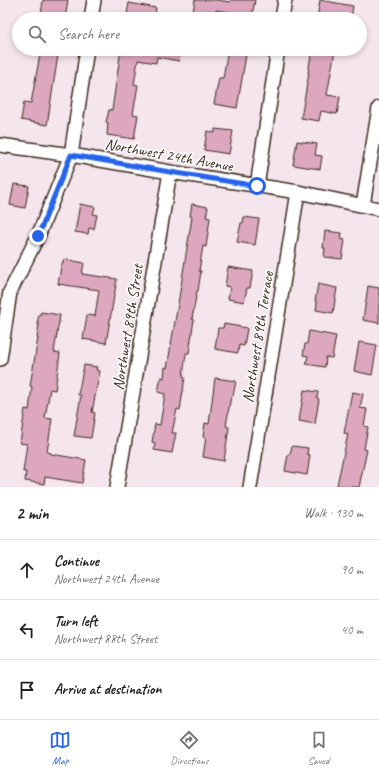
<!DOCTYPE html>
<html lang="en">
<head>
<meta charset="utf-8">
<style>
	body { margin:0; font-family:Caveat,sans-serif; background:#f2f2f2; color:#222 }
	.stop { position:absolute; width:12px; height:12px; margin:-9px; border:3px solid #2563eb; border-radius:50%; background:#fff }
	.stop.end { background:#2563eb; border-color:#fff; box-shadow:0 1px 4px #0008 }
	.list { margin:0; padding:0; list-style:none }
	h2 { display:flex; justify-content:space-between; align-items:center; height:52px; margin:0; padding:0 16px; font-size:17px }
	h2 small { font-size:13px; font-weight:400; color:#767676 }
	.list li { display:grid; grid-template-columns:26px 1fr auto; gap:12px; align-items:center; box-sizing:border-box; height:60px; padding:0 16px; border-top:1px solid #e0e0e0 }
	.list b { display:block; font-size:15px; white-space:nowrap }
	.list p { margin:0; font-size:13px; white-space:nowrap; color:#767676 }
	.list em { font-size:13px; font-style:normal; color:#767676 }
	.icon { flex:none; width:22px; height:22px; fill:none; stroke:currentColor; stroke-width:2; stroke-linecap:round; stroke-linejoin:round }
	.map { position:relative; flex:none; width:379px; height:487px; overflow:hidden }
	.search { position:absolute; background:#fff; box-shadow:0 2px 6px #0003; left:12px; right:12px; top:12px; height:44px; display:flex; align-items:center; gap:10px; box-sizing:border-box; padding:0 14px; border-radius:22px; color:#767676; font-size:15px }
	.sheet { height:232px; background:#fff }
	nav { display:flex; justify-content:space-around; align-items:center; box-sizing:border-box; height:56px; border-top:1px solid #e0e0e0; background:#fff; font-size:11px; color:#767676 }
	nav a { display:grid; justify-items:center; gap:2px }
	nav .on { color:#2563eb }
	.map>svg:first-child { display:block }
	.building { fill:#dda7c0; stroke:#3b2a1e }
	.lines { fill:none; stroke-linecap:round; stroke-linejoin:round }
	.minor-casing { stroke:#3b2a1e; stroke-width:16 }
	.minor { stroke:#fff; stroke-width:13 }
	.route { stroke:#2563eb; stroke-width:5 }
	.labels { text-anchor:middle; stroke-width:3; stroke-linejoin:round; paint-order:stroke }
	.street-label { font-size:16px; fill:#3b2a1e; stroke:#fff }
</style>
</head>
<body>
<div class="map">
<svg width="379" height="487" viewBox="0 0 379 487">
	<rect width="100%" height="100%" fill="#f5e5ec"/>
	<filter id="ink" filterUnits="userSpaceOnUse"><feTurbulence type="fractalNoise" baseFrequency=".025" numOctaves="2"/><feDisplacementMap in="SourceGraphic" scale="8" xChannelSelector="R" yChannelSelector="G"/><feConvolveMatrix kernelMatrix="1 2 1 2 8 2 1 2 1" color-interpolation-filters="sRGB"/></filter>
	<g filter="url(#ink)">
		<!-- building -->
		<path class="building" d="M43,0H68L65,19L41,16Z
			M195,0H217L230,2L231,0H255L252,16L216,10V12L208,11V14L193,12Z
			M320,0L353,6L351,19H317Z
			M129,3L156,8L154,19H126Z
			M41,49H59L47,125L21,120L24,102L31,103Z
			M121,49H181L179,61L157,57L156,63L138,60L134,84L138,85L133,114L138,115L134,139L107,135L108,123L106,122L109,110H112Z
			M228,49H247L237,108L214,104L219,78H223Z
			M312,49H326L335,50L327,95L340,97L337,114L321,111L319,121L301,118L309,73H308Z
			M215,129L233,131L229,154L204,150L207,131L215,133Z
			M297,141L317,144L315,155L322,156L320,169L293,165Z
			M14,184L29,186L25,208L10,205Z
			M80,204L95,207L93,214L97,215L94,229L89,228L88,234L75,232Z
			M192,204L208,207L206,217L210,218L206,247L203,246L199,271H201L198,291H197L192,319H194L189,353H186L183,376L185,377L180,410L177,409L172,433H176L172,453L154,450L155,443L152,442L155,424L160,425L165,394L158,392L161,377L164,378L165,367L167,368L178,304L192,217L190,216Z
			M244,217L259,219L255,245L237,242L241,223H243Z
			M325,231L342,233L341,239L345,240L342,259L324,257L325,248H323Z
			M64,259L84,263L82,274L117,279L106,343L83,339L87,315L95,316L99,290L58,284L61,267Z
			M228,267L253,271L250,288H247L244,302L228,299L230,287L225,286Z
			M318,284L337,288L333,313L316,310L317,302L315,301Z
			M368,286L379,288V323L363,320Z
			M41,312L60,315L54,352L60,353L55,390L50,389L45,418L52,419L47,452L51,453V454L86,460L82,483L45,477L44,484L25,481L26,472H23L27,444L20,443L25,409L29,410L32,387L30,386L38,338H37L39,324H37L39,314H41Z
			M224,324L247,328L244,346L239,345L238,353L215,349L218,328H223Z
			M309,331L336,336L332,358L326,357L325,367L306,364L308,356L303,355L305,344H307Z
			M359,342L377,345L372,375L354,371Z
			M84,365L97,367L96,370L100,371L92,412L95,413L91,438L74,436L81,395H78Z
			M215,378L236,381L233,396H231L226,426L229,427L224,461L203,457L206,437H203L205,423L209,424Z
			M304,390L318,392L317,398L319,399L315,424L299,421Z
			M352,392L363,394L360,408L367,409L364,426L368,427L364,449L367,450L359,487H348L337,485L348,434L344,433Z
			M292,446L308,448L307,454L310,455L307,475L285,471L288,454H290Z"/>
		<g class="lines">
			<defs>
				<path id="minor" d="M91,19L94,0
					M282,19L285,0
					M0,145L71,155L170,172L298,192L379,209
					M257,186L278,49
					M363,205L379,108
					M0,359L10,292L38,236L71,155L87,49
					M117,487L170,172
					M250,487L298,192"/>
			</defs>
			<!-- minor casing -->
			<use href="#minor" class="minor-casing"/>
			<!-- minor -->
			<use href="#minor" class="minor"/>
		</g>
	</g>
	<g class="lines" filter="url(#ink)">
		<!-- route -->
		<path class="route" d="M38,236L71,155L170,172L257,186"/>
	</g>
	<g class="labels">
		<!-- street labels -->
		<g class="street-label">
			<text transform="translate(169 154) rotate(10)" y="6">Northwest 24th Avenue</text>
			<text transform="translate(127 327) rotate(-81)" y="6">Northwest 89th Street</text>
			<text transform="translate(257 337) rotate(-81)" y="6">Northwest 89th Terrace</text>
		</g>
	</g>
</svg>
<div class="stop" style="left:257px;top:186px"></div>
<div class="stop end" style="left:38px;top:236px"></div>
<div class="search"><svg class="icon" aria-label="search" viewBox="0 0 24 24"><circle cx="10" cy="10" r="6"/><path d="M15 15l6 6"/></svg>Search here</div>
</div>
<section class="sheet">
<h2>2 min<small>Walk · 130 m</small></h2>
<ul class="list">
<li><svg class="icon" aria-label="ahead" viewBox="0 0 24 24"><path d="M12 20V5M6 11l6-6 6 6"/></svg><div><b>Continue</b><p>Northwest 24th Avenue</p></div><em>90 m</em></li>
<li><svg class="icon" aria-label="left" viewBox="0 0 24 24"><path d="M17 20v-9H6M10 6l-5 5 5 5"/></svg><div><b>Turn left</b><p>Northwest 88th Street</p></div><em>40 m</em></li>
<li><svg class="icon" aria-label="arrive" viewBox="0 0 24 24"><path d="M6 21V4h12l-3 4 3 4H6"/></svg><div><b>Arrive at destination</b></div></li>
</ul>
</section>
<nav>
<a class="on"><svg class="icon" aria-label="map" viewBox="0 0 24 24"><path d="M3 6l6-2 6 2 6-2v14l-6 2-6-2-6 2zM9 4v14M15 6v14"/></svg>Map</a>
<a><svg class="icon" aria-label="directions" viewBox="0 0 24 24"><path d="M12 3l9 9-9 9-9-9zM9 14v-3h6M13 9l2 2-2 2"/></svg>Directions</a>
<a><svg class="icon" aria-label="saved" viewBox="0 0 24 24"><path d="M7 4h10v16l-5-4-5 4z"/></svg>Saved</a>
</nav>
</body>
</html>
